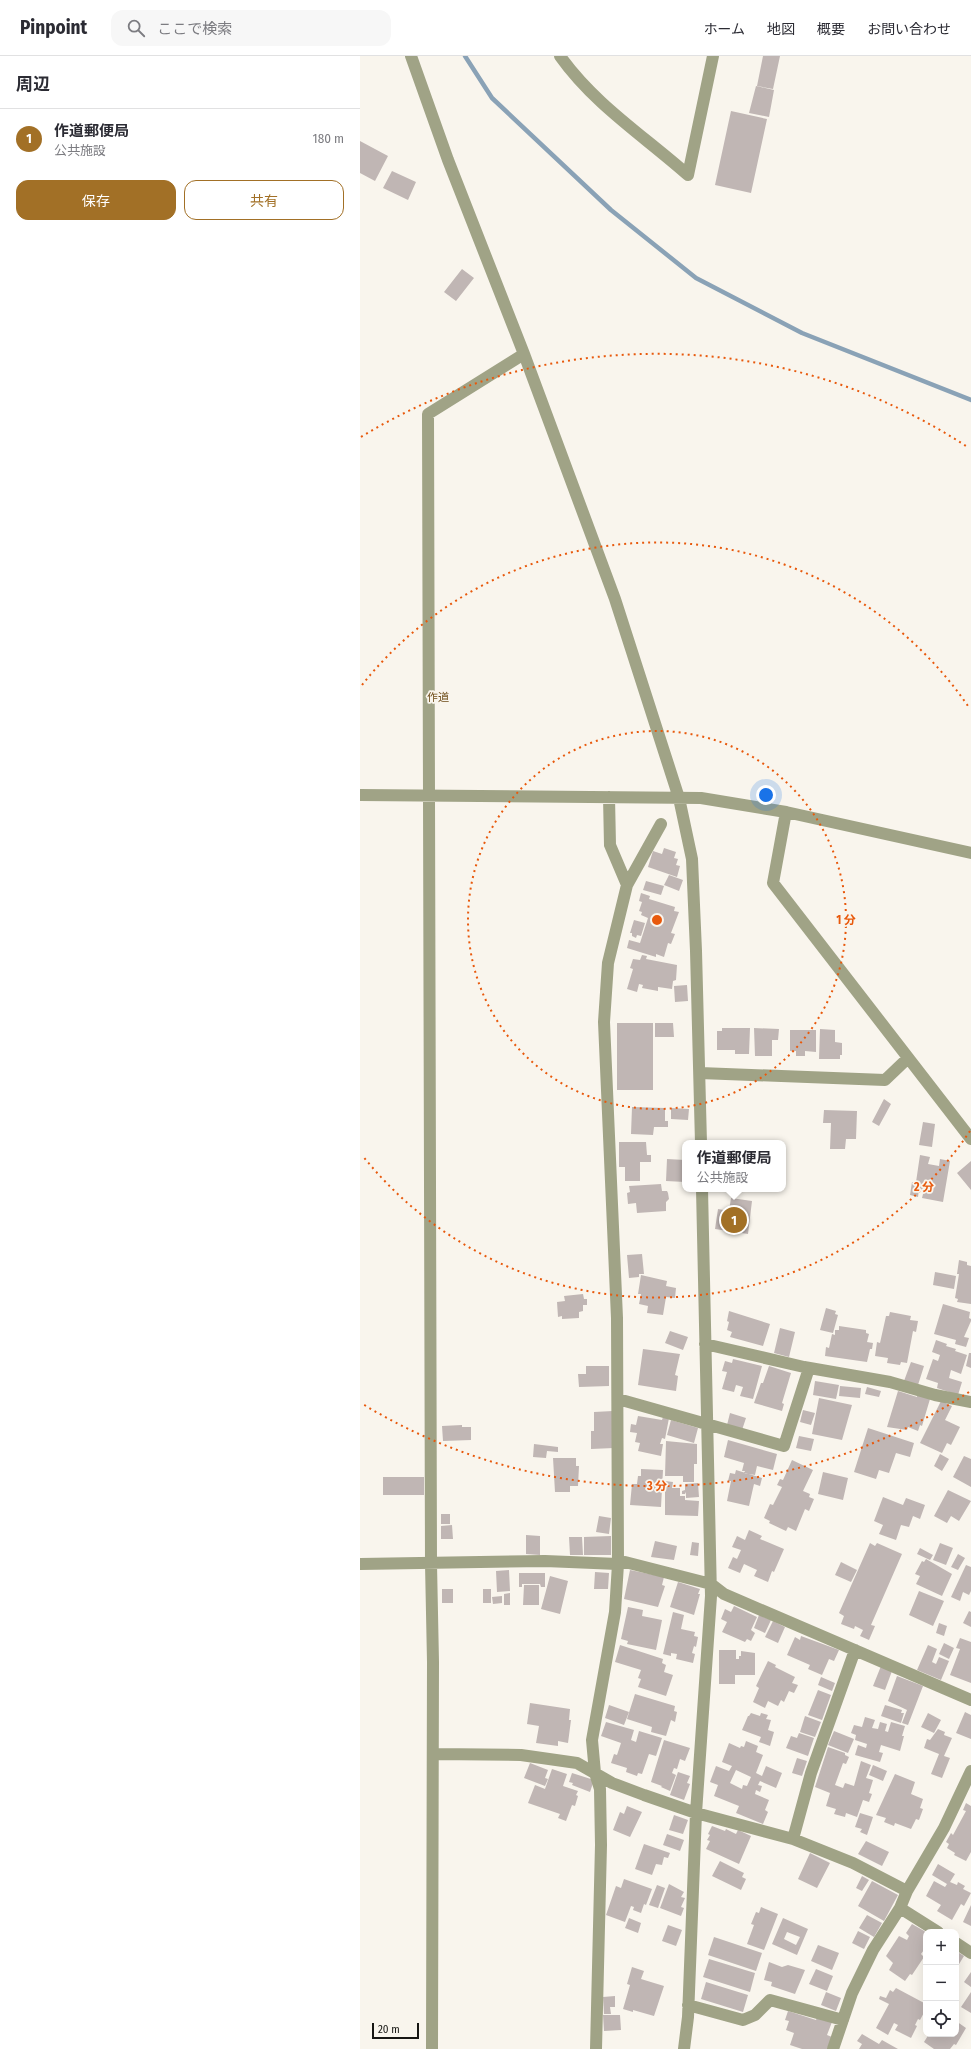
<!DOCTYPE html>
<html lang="ja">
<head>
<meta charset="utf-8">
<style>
	body { margin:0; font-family:"Fira Sans Condensed","Noto Sans JP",sans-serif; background:#f7f7f7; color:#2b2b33 }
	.controls { position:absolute; right:12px; bottom:12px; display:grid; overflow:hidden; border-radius:8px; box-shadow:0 4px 16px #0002 }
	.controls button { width:36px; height:36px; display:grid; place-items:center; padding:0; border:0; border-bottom:1px solid #e1e1e2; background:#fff; color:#2b2b33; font:20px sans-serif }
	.scale { position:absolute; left:12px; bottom:10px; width:47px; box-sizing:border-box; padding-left:4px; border:2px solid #171613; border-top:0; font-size:11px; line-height:14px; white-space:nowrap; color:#171613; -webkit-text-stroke:3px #f9f5ed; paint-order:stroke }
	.you { position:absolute; left:406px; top:739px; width:14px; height:14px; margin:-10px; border:3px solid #fff; border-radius:50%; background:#1a73e8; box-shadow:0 0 0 6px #1a73e833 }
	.badge { display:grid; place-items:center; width:26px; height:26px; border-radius:50%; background:#a27026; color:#fff; font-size:13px; font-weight:700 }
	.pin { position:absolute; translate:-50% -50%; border:2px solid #fff; box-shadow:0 1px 4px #0006 }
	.popup { position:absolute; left:322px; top:1084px; width:104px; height:52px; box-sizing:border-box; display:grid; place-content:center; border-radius:8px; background:#fff; filter:drop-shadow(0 1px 3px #0005); font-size:13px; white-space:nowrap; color:#7c7c81 }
	.popup b { font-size:15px; color:#2b2b33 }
	.popup::after { content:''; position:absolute; left:50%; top:100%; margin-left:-8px; border:8px solid transparent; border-top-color:#fff }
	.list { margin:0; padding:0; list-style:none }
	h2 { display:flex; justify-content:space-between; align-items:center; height:52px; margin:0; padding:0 16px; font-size:17px }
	h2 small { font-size:13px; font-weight:400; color:#7c7c81 }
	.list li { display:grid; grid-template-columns:26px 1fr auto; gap:12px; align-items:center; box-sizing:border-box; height:60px; padding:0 16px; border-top:1px solid #e1e1e2 }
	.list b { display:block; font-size:15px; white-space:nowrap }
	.list p { margin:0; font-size:13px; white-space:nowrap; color:#7c7c81 }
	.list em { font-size:13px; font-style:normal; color:#7c7c81 }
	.actions { display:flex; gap:8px; padding:12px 16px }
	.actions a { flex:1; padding:9px 0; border:1px solid #a27026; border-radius:12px; text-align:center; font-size:14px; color:#a27026 }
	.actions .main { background:#a27026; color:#fff }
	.icon { flex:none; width:22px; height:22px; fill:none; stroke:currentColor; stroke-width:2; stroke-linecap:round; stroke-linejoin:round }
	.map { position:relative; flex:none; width:611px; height:1993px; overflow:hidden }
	header { display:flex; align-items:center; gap:24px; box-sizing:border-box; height:56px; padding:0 20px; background:#fff; border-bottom:1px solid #e1e1e2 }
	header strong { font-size:19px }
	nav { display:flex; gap:22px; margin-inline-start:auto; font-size:14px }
	.search { width:280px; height:36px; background:#f7f7f7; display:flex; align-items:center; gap:10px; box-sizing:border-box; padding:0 14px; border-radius:12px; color:#7c7c81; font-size:15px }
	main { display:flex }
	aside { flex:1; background:#fff }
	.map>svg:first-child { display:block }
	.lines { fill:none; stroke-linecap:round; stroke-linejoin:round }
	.stream { stroke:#8aa2b6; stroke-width:4.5 }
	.building { fill:#c0b6b4; fill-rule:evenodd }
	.minor { stroke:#a0a386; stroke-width:12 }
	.ring { fill:none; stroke:#e8590c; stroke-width:2; stroke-dasharray:2 4 }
	.labels { text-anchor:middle; stroke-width:3.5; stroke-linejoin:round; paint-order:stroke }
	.neighbourhood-label { font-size:11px; fill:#6e4c19; stroke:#f9f5ed }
	.centre { fill:#e8590c; stroke:#f9f5ed; stroke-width:2 }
	.ring-label { font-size:12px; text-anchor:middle; font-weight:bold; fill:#e8590c; stroke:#f9f5ed; stroke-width:3.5; stroke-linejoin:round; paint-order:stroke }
</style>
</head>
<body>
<header>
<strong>Pinpoint</strong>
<div class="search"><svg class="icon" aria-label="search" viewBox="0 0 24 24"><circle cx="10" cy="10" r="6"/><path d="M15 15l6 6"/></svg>ここで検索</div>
<nav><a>ホーム</a><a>地図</a><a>概要</a><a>お問い合わせ</a></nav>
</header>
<main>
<aside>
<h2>周辺<small></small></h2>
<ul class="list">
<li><span class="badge">1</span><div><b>作道郵便局</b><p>公共施設</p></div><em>180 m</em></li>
</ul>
<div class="actions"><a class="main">保存</a><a>共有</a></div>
</aside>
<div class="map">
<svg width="611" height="1993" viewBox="0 0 611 1993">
	<rect width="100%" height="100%" fill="#f9f5ed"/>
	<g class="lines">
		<!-- stream -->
		<path class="stream" d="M105,0L132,42L251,154L336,222L442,277L611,344"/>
	</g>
	<!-- building -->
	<path class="building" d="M403,0H420L413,33L397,30Z
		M396,30L414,34L409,61L389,57Z
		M371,55L407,63L391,137L355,129Z
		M0,85L28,100L15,125L0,117Z
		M32,115L56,126L48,144L23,132Z
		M102,213L114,222L96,245L84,236Z
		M304,792L316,796L314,802L318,803L316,809L320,810L317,821L288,811L293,795L302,798Z
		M309,819L323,824L319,835L304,829Z
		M286,825L304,830L301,839L283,834Z
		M281,837L290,840L289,843L315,851L314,855L319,856L311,877L315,878L311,888L308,887L304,901L296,898V901L267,892L269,884L280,887L288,862L281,859L282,856L279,855L282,846L279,845Z
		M274,864L285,867L281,880L277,879L276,882L272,880V877H270Z
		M282,899L287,900L286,903L317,909L316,924L313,925L312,933L298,931V935L282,932L283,929L279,928L277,936L267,933L273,913L270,912L273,903L280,904Z
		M327,929L328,945L315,946L314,930Z
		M257,967H293V1034H257Z
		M295,967H313L314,981H295Z
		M362,972H390L389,998H375V994H357V975H362Z
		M394,972L419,973L418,984H412V1000H395Z
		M460,973L475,974V986L482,987V999H480V1003H459Z
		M430,974H456V996L445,995V1000H436V995H430Z
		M524,1043L531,1048L519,1070L512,1066Z
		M272,1051L305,1052V1065H308V1071H294L293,1079L271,1078Z
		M311,1052L329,1053L328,1064L311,1063Z
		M464,1054L497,1055L496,1083H486L485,1093H470L471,1067H463Z
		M563,1066L575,1068L572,1091L559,1089Z
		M259,1086H286L287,1099H291V1106H280V1125H265V1111H259Z
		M560,1099L570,1101L568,1108L579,1110L580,1103L590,1105L583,1146L562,1142L564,1134L559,1133L558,1141L550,1139L552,1126H556Z
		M307,1103L325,1104V1126L306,1125Z
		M611,1105V1134L597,1117Z
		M301,1128L302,1135H307L308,1137L309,1143L306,1146V1155L277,1157L276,1147L268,1148L267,1137L270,1136L269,1130Z
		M371,1142L392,1145L388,1178L355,1173L358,1153L369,1155Z
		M282,1198L284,1218H279V1221L269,1222L267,1199Z
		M599,1204L607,1206V1209L611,1210V1248L597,1246L598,1243L595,1242L599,1218H597Z
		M575,1216L596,1220L594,1233L573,1229Z
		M281,1219L307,1225L306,1230L316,1232L315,1242L306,1241L303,1259L287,1257L288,1250L279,1248L281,1238H278Z
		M223,1238L224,1243H227V1249H223V1255L219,1256V1262L202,1263V1260L198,1261L197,1246L205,1245L204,1240Z
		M583,1248L610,1256L609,1262L611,1263V1265L604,1281L609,1282L606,1291L595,1288L596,1284L574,1278Z
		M466,1252L476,1255L475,1258L478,1259L473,1277L460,1274Z
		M369,1255L410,1268L403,1290L370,1281L372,1276L367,1274L369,1266L367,1265Z
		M530,1256L551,1260L550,1264L558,1265L556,1276L553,1275L547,1307L541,1306L540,1309L527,1307L528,1302L515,1300L517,1286L520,1287L526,1260H529Z
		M479,1270L506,1274V1277L509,1278L507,1286L513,1287L512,1293H510L507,1306L465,1300L466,1291L469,1292L472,1278L475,1279V1274H479Z
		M420,1272L435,1276L429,1301L414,1297Z
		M310,1275L328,1281L323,1294L305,1287Z
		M576,1284L587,1288L586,1290L596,1293L595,1295L607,1299L601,1318L591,1314L589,1322L602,1326L598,1339L577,1332L578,1327L566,1323L573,1303L578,1305L580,1299L572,1296Z
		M283,1293L320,1298L315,1319L318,1320L316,1335L278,1329Z
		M609,1297H611V1312L606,1310Z
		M373,1303L402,1310L393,1343L380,1340L383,1331L376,1329L374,1336L362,1333L367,1316L362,1315L365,1305L372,1307Z
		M551,1306L564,1310L558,1329L544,1325Z
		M226,1310H249V1330L219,1331L218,1318H226Z
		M409,1310L431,1317L422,1347L424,1348L422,1355L394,1347L401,1327H403Z
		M455,1325L479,1329L476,1343L453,1339Z
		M480,1330L501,1332L500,1342L479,1340Z
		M507,1331L521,1335L519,1341L505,1338Z
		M538,1335L557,1341V1339L570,1343L562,1370L560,1369L558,1375L548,1371L547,1374L527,1371Z
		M459,1342L492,1349L482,1384L452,1378Z
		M581,1345L592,1350L585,1364L600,1371L591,1389L587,1387L582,1397L560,1387Z
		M443,1354L455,1357L451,1369L440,1366Z
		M253,1355L254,1392L231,1393V1375H234V1356Z
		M370,1357L386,1362L382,1374L367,1369Z
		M278,1360L302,1364L303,1361L309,1362L305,1383L302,1382L300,1388H303L301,1400L278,1395L280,1387L275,1386L277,1377L270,1376L271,1368L276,1369Z
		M311,1364L338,1372L334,1387L307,1379Z
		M102,1369V1371H111V1384L83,1385L82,1370Z
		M508,1372L554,1387L550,1401L536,1397L529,1417L519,1414L516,1423L494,1416Z
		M439,1380L454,1383L451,1395L436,1392Z
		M368,1384L417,1398L413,1414L397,1410L395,1419L384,1417L385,1415H382L384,1407L364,1401Z
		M306,1385L337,1388V1408H334V1426H323V1420H305Z
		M174,1388L198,1391V1396L187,1395L186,1402L173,1401Z
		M580,1398L589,1403L582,1415L574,1410Z
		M604,1400L611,1403V1431L593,1421Z
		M193,1402H216V1410H219L218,1430H210V1436H195Z
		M432,1404L453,1414L443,1435L450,1438L449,1441L454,1443L449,1455L445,1453L436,1475L428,1471L426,1475L409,1467L410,1465L404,1462L410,1448L413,1449L422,1431L417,1429L420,1423L423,1424Z
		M281,1413L303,1414L301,1451L270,1449L272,1428H277L278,1420H281Z
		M376,1414L402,1422L400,1430L394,1428L389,1450L367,1445L371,1425H368L370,1417L375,1418Z
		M463,1416L488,1422L483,1444L458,1438Z
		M23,1421H64V1439H23Z
		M305,1425L313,1426L312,1432H320V1440H325V1444L339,1445L338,1460L305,1459Z
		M338,1427L339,1441L326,1442V1436L325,1438H322V1435L325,1434V1428Z
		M588,1434L611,1445L599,1465L591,1460L587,1467L574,1460Z
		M523,1441L543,1449L546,1442L565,1449L560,1463L553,1460L549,1471L541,1469L536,1484L519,1478L523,1469L514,1465Z
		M81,1458H90V1468H81Z
		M239,1460L251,1462L249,1478L236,1476Z
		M92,1469L93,1483H81V1470Z
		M389,1474L402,1480L400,1483L424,1493L414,1516L412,1515L408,1526L394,1520L397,1514L384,1508L380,1517L368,1512L373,1501L377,1503L381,1494L372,1491L377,1480L385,1484Z
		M166,1479L180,1480V1499L166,1498Z
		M251,1480V1499H224V1481Z
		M209,1481H222L223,1499H210Z
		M295,1485L317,1490L314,1504L291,1501Z
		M332,1486L339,1487L338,1500L330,1499Z
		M510,1487L515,1490L517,1487L542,1498L511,1569L515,1570L509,1584L500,1580L503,1574L495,1570L494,1573L481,1568L484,1560L479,1557Z
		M580,1487L593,1492L586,1509L573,1504Z
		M560,1492L573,1499L570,1504L557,1498Z
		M598,1498L605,1502L598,1514L591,1511Z
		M566,1503L592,1518L582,1540L556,1528L560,1520L555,1518L562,1505L564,1506Z
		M481,1506L497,1514L491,1526L475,1519Z
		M606,1509L611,1511V1535L609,1539L603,1536L600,1545L591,1541Z
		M149,1514L150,1535L137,1536L136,1515Z
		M270,1514L304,1521L302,1529L305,1530L298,1551L264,1543Z
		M235,1516L249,1517L248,1533H234Z
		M159,1517H185V1531H181L180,1528H162V1531H159Z
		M190,1520L208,1525L200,1558L181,1553Z
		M318,1526L340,1533L338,1538H340L334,1559L310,1551Z
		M164,1529H179V1549H163Z
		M82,1533H93V1547H82Z
		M123,1533H131V1547H123Z
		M559,1535L584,1545L573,1570L549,1559Z
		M150,1537V1549H144V1538Z
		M142,1540V1547L133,1548L132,1541Z
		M374,1550L397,1561L391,1574L395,1577L391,1585L387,1583L385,1586L362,1576L367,1566L361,1563L365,1553L371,1556Z
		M268,1551L283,1554L282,1560L302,1564L296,1594L267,1588L268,1585L261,1583Z
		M609,1555L611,1556V1571L603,1567Z
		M313,1556L324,1559L321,1573L335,1576L334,1580L338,1581L336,1591L334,1590L332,1597L335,1598L333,1607L316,1603L317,1598L311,1597V1600L303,1598Z
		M399,1559L411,1564L405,1577L394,1572Z
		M413,1565L425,1571L418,1587L405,1581Z
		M579,1567L587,1570L584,1580L576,1577Z
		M441,1580L479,1594L474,1605L469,1603L462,1619L448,1613L450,1609L427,1599L435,1581L440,1584Z
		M600,1582L611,1586V1627L590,1619L600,1593L596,1592Z
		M584,1587L594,1592L589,1603L579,1598Z
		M260,1589L303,1603L302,1607L306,1609L304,1616L313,1619L306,1640L278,1631L281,1623L278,1622L281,1614L255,1606Z
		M568,1589L577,1593L572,1606L576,1608L579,1601L589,1605L581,1624L557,1614Z
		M359,1594H376V1603H379V1600H381V1595L395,1597V1619H375V1628H359Z
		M408,1605L416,1609L415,1611L435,1621L432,1627L438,1629L434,1637L429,1635L424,1646L421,1644L418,1650L408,1645L405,1652L393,1646L399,1632L396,1630Z
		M521,1610L532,1615L525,1634L513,1630Z
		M537,1620L563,1630L548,1669L542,1667L547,1654L528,1645Z
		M461,1621L475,1627L472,1635L458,1629Z
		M458,1634L471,1639L462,1664L448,1659Z
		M275,1638L315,1650L314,1655L317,1656L315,1666L311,1664L306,1680L291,1676L292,1671L267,1663Z
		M170,1647L210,1653L209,1664H211L208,1687L198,1685V1690L176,1687L179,1670L167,1668Z
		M249,1649L269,1656L264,1669L245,1662Z
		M525,1649L542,1654L541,1657H544L541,1667L521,1660Z
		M605,1656L611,1659V1683L596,1677Z
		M391,1657L400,1660L401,1657L408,1659L406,1663L411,1664L408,1674L414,1676L410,1690L399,1686L401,1681L382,1674L388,1660H389Z
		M568,1657L581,1664L574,1677L561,1671Z
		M445,1660L461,1666L455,1681L440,1676Z
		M505,1661L515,1664L512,1672L518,1673L520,1666L527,1668L525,1675L528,1676L531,1666L545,1670L542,1680H544L540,1695L521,1689L519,1696L523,1697L520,1706L495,1699L498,1689L506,1692L507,1688L495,1684L496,1679L491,1677L494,1669L502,1671Z
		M246,1666L274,1674L271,1684L276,1686L279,1675L302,1682L296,1700L289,1698L282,1718L278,1717L277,1720L266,1716L267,1712L251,1707L254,1698L257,1699L261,1687L241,1680Z
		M578,1673L585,1676L584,1679L592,1682L584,1700L590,1702L582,1722L571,1718L579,1698L564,1692L567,1683L570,1684Z
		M474,1675L494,1683L488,1697L468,1689Z
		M439,1677L454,1682L448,1700L426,1692L431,1680L437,1682Z
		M304,1684L330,1692L325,1705L320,1703L317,1713L314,1712L312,1717L316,1719L310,1735L301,1731L302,1730L291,1726Z
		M386,1685L398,1690L396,1696L403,1699L396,1717L402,1720L406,1710L422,1717L416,1732L400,1725L398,1729L402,1730L400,1736L396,1734L395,1738L409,1744L405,1754L408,1756L403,1768L376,1757L379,1750L354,1740L358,1729L350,1726L356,1710L369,1715L372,1710L362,1706L369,1687L380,1692L381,1690L384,1691ZM376,1714L391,1721L387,1730L383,1729L382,1733L370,1727Z
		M468,1691L485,1697V1699L489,1701L486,1708L483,1707L475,1729L483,1732L485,1727L494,1730L501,1705L511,1709L506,1722L513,1724L509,1737L512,1738L509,1746L503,1744L497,1761L486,1757L485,1761L474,1758L476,1753L466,1750L470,1737L455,1731Z
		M437,1702L447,1705L442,1720L432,1717Z
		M170,1707L188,1714L185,1722L188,1723L185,1730L164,1722Z
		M513,1709L527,1715L523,1725L509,1719Z
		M192,1713L207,1718L203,1730L218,1735L216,1739L218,1740L215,1750L212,1749L206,1765L198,1762L200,1758L168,1747L175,1729L185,1733Z
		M318,1716L330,1720L327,1727L330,1728L324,1744L310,1739Z
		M212,1717L234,1724L230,1736L212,1729L213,1727L209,1726Z
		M535,1718L555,1726L551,1738L563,1743L560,1752L563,1753L559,1764L556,1763L551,1773L535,1767L534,1770L524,1766L526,1762L516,1759Z
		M606,1747L611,1750V1796L606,1805L594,1799L595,1797L587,1792L589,1788L586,1786L591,1777L593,1779L606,1755L603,1754Z
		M267,1750L282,1756L270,1781L253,1774L260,1756L264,1758Z
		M500,1757L513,1761L507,1779L500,1776L502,1773L495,1771Z
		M314,1759L328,1764L323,1778L309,1774Z
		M352,1770L365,1775L366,1773L376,1778L378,1774L391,1780L379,1808L346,1793L350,1785L347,1784L350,1779L348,1778Z
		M307,1778L324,1784L320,1795L303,1789Z
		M506,1785L529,1796L522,1810L498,1798Z
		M284,1788L310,1797L308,1802L304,1801L302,1809L296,1808L292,1819L275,1813Z
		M450,1797L470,1807L457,1832L438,1823Z
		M360,1805L384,1817L382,1821L386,1823L381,1834L352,1820Z
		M578,1808L595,1818L590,1826L597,1829L598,1826L605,1830L603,1833L611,1837L604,1850L601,1848L592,1864L577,1855L581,1849L566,1840L574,1825L585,1831L587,1828L572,1819Z
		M502,1820L509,1824L502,1835L496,1832Z
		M264,1823L292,1833L286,1849L284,1848L281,1857L273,1854L274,1851L271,1850L265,1866L246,1859L256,1830L261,1832Z
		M512,1825L538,1839L524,1865L498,1850Z
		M309,1828L324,1836L321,1841L325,1842L321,1851L324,1852L321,1860L300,1852Z
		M297,1829L305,1832L298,1852L289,1849Z
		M611,1849V1870L603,1866Z
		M401,1851L418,1858L404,1894L387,1888L394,1869L391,1868L396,1856L399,1857Z
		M507,1859L522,1867L514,1881L499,1872Z
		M269,1862L281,1867L278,1877L265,1872Z
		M423,1862L448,1873L437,1899L412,1888ZM427,1876L440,1881L436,1889L424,1883Z
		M552,1868L566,1876L564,1885L566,1886V1891L561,1898L564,1901L552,1919L550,1918L545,1925L529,1914L533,1907L526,1900L539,1880L547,1884L549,1880L546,1877Z
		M308,1869L322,1874L316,1890L302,1885Z
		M498,1875L510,1881L504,1893L492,1887Z
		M354,1881L402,1897L396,1915L348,1899Z
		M458,1889L479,1897L472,1914L451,1905Z
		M596,1895L604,1900L596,1913Z
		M349,1903L395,1917L390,1936L343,1921Z
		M409,1906L422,1911L428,1909L445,1914L435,1938L411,1930L412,1926L404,1924Z
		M272,1911L284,1915L281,1923L304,1930L294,1960L273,1954V1956L263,1953L270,1929L267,1928Z
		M456,1913L473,1920L467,1935L449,1928Z
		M611,1916V1931L604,1926Z
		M346,1926L388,1939L383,1956L341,1943Z
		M536,1932L566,1948V1953L560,1964L558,1963L555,1969L557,1970L551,1982L535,1974L538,1969L534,1967L528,1979L516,1972L529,1948L519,1943L520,1940L526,1942L530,1934L533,1936Z
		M466,1936L481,1942L476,1955L461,1949Z
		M611,1936V1957L601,1951Z
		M255,1940V1951H250L251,1958H244L243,1941Z
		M428,1955L456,1964L457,1961L472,1966L467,1979L472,1981L467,1993H442L430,1989L434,1977L426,1974L429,1965L425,1964Z
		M243,1959H260L261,1974L244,1975Z
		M596,1965L606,1972L596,1989L594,1988L590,1993H574L564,1986L569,1978H596Z
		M502,1978L519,1988L522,1984L538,1993H499L502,1988L497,1985Z"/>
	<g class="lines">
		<!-- minor -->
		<path class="minor" d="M51,0L88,104L164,298L255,543L319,742L332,803L336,895L341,1087
			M200,0C234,48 284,80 328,119L353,0
			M0,739L341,742L426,756L611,797
			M249,741L250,789L267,829
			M426,756L413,827L611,1083
			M340,1017L525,1024L547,1003
			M345,1288L444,1311L530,1326L575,1339L611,1346
			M258,1343L424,1390L449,1312
			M0,1508L185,1505L258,1508L265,1506L351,1528L364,1538L611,1644
			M74,1698L161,1699L217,1707L252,1727L284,1739L336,1757L433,1783L493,1807L547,1835
			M433,1783L451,1717L495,1594
			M540,1852L578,1876
			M596,1887L611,1897
			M328,1949L383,1964L395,1959L410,1944L483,1964
			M72,1993L73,1606L71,1508L68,358L164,298
			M236,1993L241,1789L240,1733L235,1717L232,1684L255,1556L258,1508L257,1262L244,966L248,907L267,829L301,768
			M324,1993L328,1961L336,1757L351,1540L342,1133
			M473,1993L492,1937L513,1894L540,1852L547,1835L584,1772L611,1715"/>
	</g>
	<!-- distance rings -->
	<g class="ring">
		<circle cx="297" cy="864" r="189"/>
		<path d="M610 1075A377 377 0 0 1 2 1099M2 629A377 377 0 0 1 610 653"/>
		<path d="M609 1336A566 566 0 0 1 1 1347M1 381A566 566 0 0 1 609 392"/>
	</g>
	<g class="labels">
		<!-- neighbourhood labels -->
		<g class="neighbourhood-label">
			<text x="78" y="645">作道</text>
		</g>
	</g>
	<circle cx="297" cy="864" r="6" class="centre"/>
	<g class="ring-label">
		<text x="486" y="868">1 分</text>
		<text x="564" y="1135">2 分</text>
		<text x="297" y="1434">3 分</text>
	</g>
</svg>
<div class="controls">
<button>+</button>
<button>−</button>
<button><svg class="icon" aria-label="locate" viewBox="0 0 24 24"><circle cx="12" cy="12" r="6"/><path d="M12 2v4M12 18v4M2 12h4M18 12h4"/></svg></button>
</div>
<div class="scale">20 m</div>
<div class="you"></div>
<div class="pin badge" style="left:374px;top:1164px">1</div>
<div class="popup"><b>作道郵便局</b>公共施設</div>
</div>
</main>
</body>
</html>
